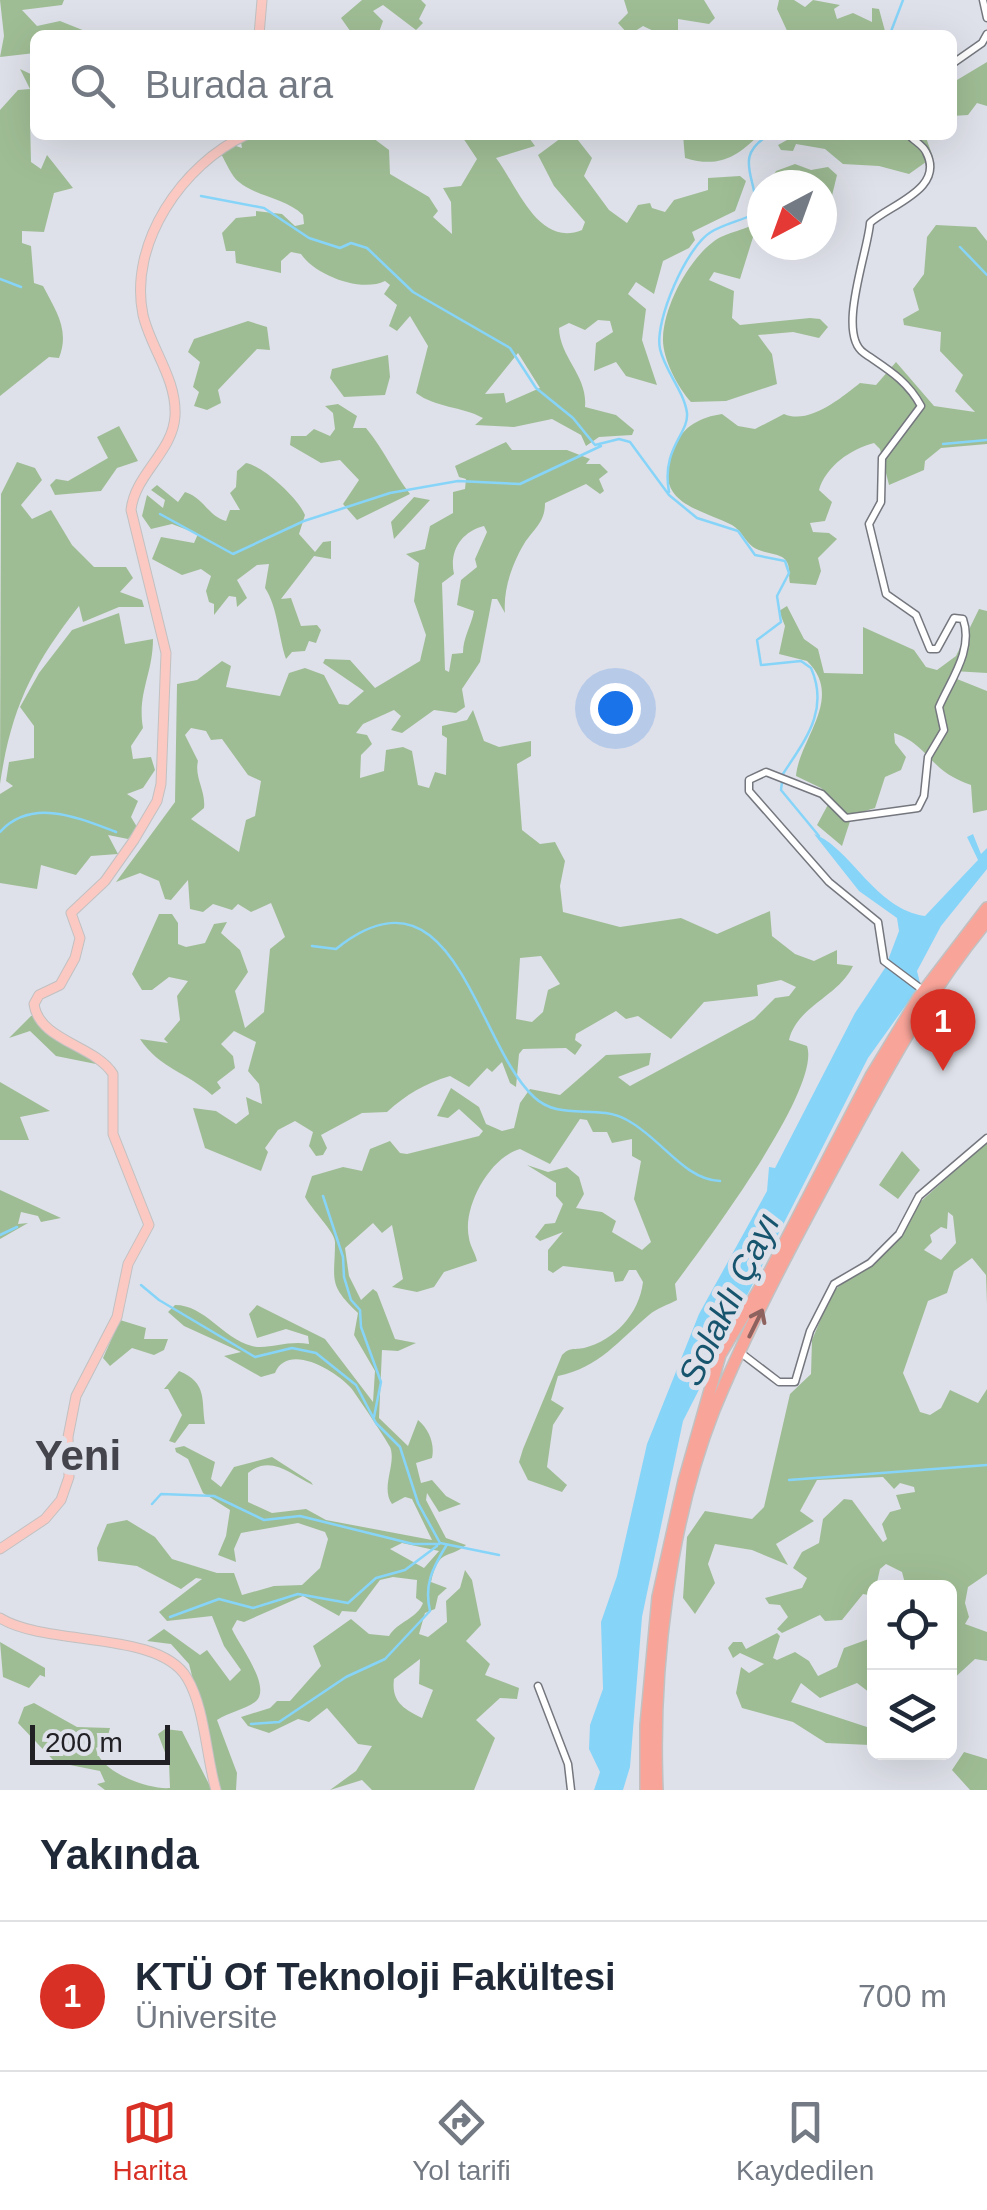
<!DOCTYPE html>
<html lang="tr">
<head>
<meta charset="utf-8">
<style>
	body { margin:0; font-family:Arial,sans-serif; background:#f2f2f3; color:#1f2937 }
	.controls { position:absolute; right:30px; bottom:30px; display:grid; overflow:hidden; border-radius:15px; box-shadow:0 10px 40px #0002 }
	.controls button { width:90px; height:90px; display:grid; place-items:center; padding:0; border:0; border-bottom:2px solid #e0e1e3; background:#fff; color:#1f2937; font:50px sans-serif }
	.compass { position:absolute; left:747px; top:170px; width:90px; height:90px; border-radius:50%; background:#fff; box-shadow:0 10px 40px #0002; rotate:221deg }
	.scale { position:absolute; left:30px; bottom:25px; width:140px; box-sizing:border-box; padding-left:10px; border:5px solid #212125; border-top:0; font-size:28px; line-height:35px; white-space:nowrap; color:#212125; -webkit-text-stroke:8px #dfe1ea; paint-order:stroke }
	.you { position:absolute; left:615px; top:708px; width:35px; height:35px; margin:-25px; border:8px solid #fff; border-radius:50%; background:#1a73e8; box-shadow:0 0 0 15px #1a73e833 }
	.badge { display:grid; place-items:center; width:65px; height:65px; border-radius:50%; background:#d93025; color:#fff; font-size:32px; font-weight:700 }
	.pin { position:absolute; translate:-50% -82px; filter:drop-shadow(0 2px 5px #0008) }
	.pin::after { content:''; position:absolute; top:52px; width:35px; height:30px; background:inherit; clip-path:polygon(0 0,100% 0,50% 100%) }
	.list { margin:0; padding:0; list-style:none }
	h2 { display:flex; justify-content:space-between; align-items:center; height:130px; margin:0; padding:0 40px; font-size:42px }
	h2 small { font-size:32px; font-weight:400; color:#747a83 }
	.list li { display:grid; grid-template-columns:65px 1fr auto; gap:30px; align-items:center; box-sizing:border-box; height:150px; padding:0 40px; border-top:2px solid #e0e1e3 }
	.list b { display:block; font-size:38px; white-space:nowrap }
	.list p { margin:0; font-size:32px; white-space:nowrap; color:#747a83 }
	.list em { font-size:32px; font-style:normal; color:#747a83 }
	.icon { flex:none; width:55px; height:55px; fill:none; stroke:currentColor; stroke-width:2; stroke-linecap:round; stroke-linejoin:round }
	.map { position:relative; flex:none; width:987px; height:1790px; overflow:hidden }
	.search { position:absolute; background:#fff; box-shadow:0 10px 40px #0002; left:30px; right:30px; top:30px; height:110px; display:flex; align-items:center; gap:25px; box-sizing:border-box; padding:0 35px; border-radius:15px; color:#747a83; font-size:38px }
	.sheet { height:280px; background:#fff }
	nav { display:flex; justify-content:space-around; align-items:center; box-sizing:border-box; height:140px; border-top:2px solid #e0e1e3; background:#fff; font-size:28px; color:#747a83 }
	nav a { display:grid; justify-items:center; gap:5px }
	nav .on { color:#d93025 }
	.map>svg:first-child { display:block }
	.green { fill:#9fbd95; fill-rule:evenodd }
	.water { fill:#87d4f9 }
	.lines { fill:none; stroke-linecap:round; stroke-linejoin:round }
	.stream { stroke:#87d4f9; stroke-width:2.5 }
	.minor-casing { stroke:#75777f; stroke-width:9 }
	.major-casing { stroke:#c1c1c2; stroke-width:11 }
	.highway-casing { stroke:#c1c1c2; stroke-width:14 }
	.minor { stroke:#fff; stroke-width:6 }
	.major { stroke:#fbc8c2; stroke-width:9 }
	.highway { stroke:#f9a499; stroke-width:11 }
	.oneway { stroke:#8d625f }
	.labels { text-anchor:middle; stroke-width:10; stroke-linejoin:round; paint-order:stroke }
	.water-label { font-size:35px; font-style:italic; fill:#17546d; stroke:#dfe1ea }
	.district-label { font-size:42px; font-weight:bold; fill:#43444c; stroke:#dfe1ea }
</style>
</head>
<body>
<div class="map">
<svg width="987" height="1790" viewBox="0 0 987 1790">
	<rect width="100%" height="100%" fill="#dfe1ea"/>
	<!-- green -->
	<path class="green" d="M0,0H64L62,5L22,10L37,26L60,21L95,35H35V53L0,57L4,36Z
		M362,0H421L426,5L419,19L423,23L416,30L383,5L373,11L383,21L378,35H353L341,18Z
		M624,0H704L715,18L709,24L678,19V35H662L643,26L629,35L618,23L628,13Z
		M779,0H794L805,7L813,0L840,5L834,9L837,19L853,13L872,22V8L879,9L885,31L789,35L777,9Z
		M987,62V106L977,103L968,115L952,116V83Z
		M20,69L35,76V121H30L31,162L41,169L47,155L73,188L54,193L44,232L22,231V243L31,246L34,283L43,286C56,311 70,330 59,358L49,357L0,396V110L18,90L30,89Z
		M254,135H369L389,150L390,174L429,197L438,211L433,217L452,234L451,202L443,188L461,186L477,159L461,135H527L535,146L496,158C517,185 538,248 582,230L585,222L554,186L538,155L565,135H574L592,158L584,176L609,210L627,223L638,205L650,203L652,208L665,212L674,200L708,190V178L740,176L746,181L735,211L692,232L695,240L689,248L663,261L654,294L636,282L628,294L646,309L642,340L657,385L626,376L616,362L594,371L596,343L613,332L610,321L598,320L585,330L569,323L559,328C560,358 588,376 585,407L616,415L634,430L632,435L599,437L586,446L581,435L552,419L514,427L475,425L483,418C461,406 436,408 416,393L428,346L410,316L397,331L389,326L397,305L384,294L390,285L385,281C361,293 315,275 301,254L291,252L281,261V273L236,263L235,251H226L222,233L236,218L256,216V211L282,214L295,226L304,224L303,215C286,198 257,197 239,182C231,176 226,162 221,154L233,145L242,148L241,142ZM518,353L540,388L506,403L504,393L485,394Z
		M683,135H759C736,158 718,168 685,158Z
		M796,135H925L933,157L909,174L879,166L843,164L825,149L796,144L793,151L781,150L778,145Z
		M795,164L811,170L828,167L837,175L829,208L822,209V185H768L776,171Z
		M762,219V230L754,234L740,279L714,272L709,280L734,291L732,318L740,325L810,318L820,319L828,327L819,338L793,332L758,335L772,354L777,384L726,401L691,402C678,388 662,358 663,338C664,306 688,261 713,242C727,231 747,231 762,219Z
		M936,225L976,227L987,241V444L941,448L925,461L924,470L889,485L880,449L874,443C851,449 826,466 819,490L832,502L825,521L810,523L813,532L829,533L837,539L818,558L821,571L816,585L790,583C788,575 792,563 782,557C773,552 761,553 753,547C745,541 741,530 732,525C698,508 650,503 674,447C683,426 701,417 722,414L738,426L755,429L784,414C809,425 841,398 860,383L876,385L896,362L934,406L975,412L955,391L963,375L940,351L941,332L904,325L903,319L919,310L913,289L924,274L927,237Z
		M248,321L267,327L270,350L257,349L218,390L221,403L207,410L194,406L199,392L193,387L200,362L188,352L194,339Z
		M388,355L390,377L385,395L344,397L330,378L332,369Z
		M338,404L357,416L353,428H366C385,451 393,472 410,494L357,520L343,504L359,480L340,460L321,463L290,445L291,436H306L314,429L330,436L335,429L333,413L325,406Z
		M119,426L138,461L117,468L101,491L55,495L50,485L56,479L68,481L108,458L97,437Z
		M506,442L512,450H567L590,459L586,464H600L608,472L599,479L604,491L600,494L586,484L545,503C545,523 534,528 524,544C512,564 503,590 505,613L497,599H492L480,662L462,689L465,707L456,713L434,710L402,733L391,730L401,716L394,710L363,724L356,733L367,735L372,744L361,755L360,778L384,771L386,750L403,747L412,751L418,785L429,788L435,772L446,775L447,738L442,735V726L467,720L473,710L484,741L499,747L531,741V756L517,764L522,830L540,844L555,842L565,861L560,886L563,912L620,927L681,918L717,934L770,911L772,936L795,954L814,961L837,950V964L853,966C838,997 797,1006 789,1040L807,1046C822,1089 703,1246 675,1284L677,1300C668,1305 657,1308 649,1315C619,1340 599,1368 558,1376L551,1400L564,1408L553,1425L547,1467L567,1485L562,1492L528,1480L519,1462L523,1449L562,1355C570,1347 573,1350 584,1348C615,1340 639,1314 643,1282L636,1270H629L623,1281L615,1282L613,1272L563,1266L553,1273L548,1270V1250L563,1232L540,1241L535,1237L545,1224L555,1223L563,1204L556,1196V1183L527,1165L548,1172L567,1167L579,1177L584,1194L576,1208L602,1212L616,1221L612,1232L642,1250L651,1242L634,1199L641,1161L632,1156V1139L612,1143L607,1132H593L587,1120L580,1119L550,1164L520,1149C490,1157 462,1207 469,1238C470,1246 475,1252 477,1261L444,1272L434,1287L417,1292L392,1287L403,1279L392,1225L382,1233L373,1223L345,1248L349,1276L361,1300L373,1289L377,1292L395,1339L416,1343L398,1351L382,1350L379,1418L408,1446L418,1420C429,1429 435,1444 432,1458L416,1463L421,1483L432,1480L446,1496L461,1504L439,1512L427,1493L426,1500L446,1538L466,1545C448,1560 439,1547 431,1582L447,1588L438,1596L435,1609L425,1613L419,1634L428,1637L447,1622L446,1601L460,1588L465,1570L472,1580L481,1625L466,1641L490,1664L485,1675L519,1688L517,1699L500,1698L476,1720L495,1738L474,1790H372L362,1780L330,1790L356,1771L372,1746L358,1744L327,1708L309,1722L298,1719L269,1733L248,1726L241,1717L270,1708L277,1701H290L321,1666L313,1646L351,1619L369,1634L389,1636C398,1621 417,1619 423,1603L416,1598L417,1580L393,1577L380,1580L356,1612L342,1611L339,1616L303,1596L244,1622L237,1620L232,1629C240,1647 273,1688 255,1702C244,1710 229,1712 217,1720L237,1773L236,1790H221L189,1664L171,1644L147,1641L164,1629L200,1655L207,1650L230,1681L241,1670L224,1646L212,1616L167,1621L159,1612L202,1579L196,1578L181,1589L137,1566L98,1561L97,1548L107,1524L127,1520L155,1537L172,1559L217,1573H234L242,1595L274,1586L302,1585L320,1568L328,1539L325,1532L298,1523L241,1533L234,1549L236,1562L218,1555L226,1536L230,1510L203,1493L188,1459L176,1452L175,1448L184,1446L215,1462L211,1479L221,1487L234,1467L272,1457L311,1482L313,1485C290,1474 271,1454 248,1473V1502L272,1513L306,1509L326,1520L432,1540L412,1499L405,1497L392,1504C380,1487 397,1464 390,1447C387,1441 356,1394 351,1388C336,1371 288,1342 275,1373L261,1377L224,1356L241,1352L184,1326L168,1312L175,1305C205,1305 222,1338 252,1346C268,1350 287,1340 309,1344L308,1336L286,1329L257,1338L249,1314L257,1305L325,1339L373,1402L375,1371L354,1335L358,1313C327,1284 335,1280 335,1242C335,1232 312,1210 305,1197L312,1176L343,1167L362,1171L370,1149L390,1141L400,1153L407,1154L479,1136L483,1131L459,1109L448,1118L437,1116L451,1088L479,1107L486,1124L502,1131L514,1128L520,1103L530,1089L560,1095L606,1055L651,1053L649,1065L618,1077L630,1086L754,1019L775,998L789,996L796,987L781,980L757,985L758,996L704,1002L671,1039L638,1016L626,1019L616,1011L576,1034L575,1040L582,1045L575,1055L566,1048L523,1049L519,1054L516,1087L510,1083L502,1062L492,1072L487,1068L469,1087L450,1076C424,1084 407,1094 387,1112L362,1113L321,1135L327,1148L323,1155L316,1156L309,1146L313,1132L295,1121L278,1130L265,1148L268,1152L261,1171L205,1148L193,1108L216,1111L236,1124L249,1114L246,1097L262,1104L259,1084L248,1071L256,1042L234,1031L221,1044L233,1056L235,1068L217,1082L221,1088L212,1095C188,1073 159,1068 140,1039L168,1043L164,1039L180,1020L177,996L188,981L169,977L152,990H142L132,974L159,914H172L178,923V944L186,947L205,943L214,924L227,922L221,933L240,950L248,972L235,991L245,1028L264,1012L270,949L285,937L271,903L251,912L238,904L232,910L213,904L203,912L190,909L188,880L171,900L165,899L159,881L140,873L116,882L175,802L177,684L197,680L222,661L231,666L226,687L280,696L289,673L305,668L324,675L339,704L348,705L364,691L323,663L325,659L350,660L375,688L420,661L426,635L414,601L419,563L406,554L425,549L430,526L453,513V492L465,489L466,479L459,477L455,466ZM484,526L487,532L475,559L477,567L461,580L457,605L474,611C471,627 463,637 463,653L452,654L449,672L445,670L442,583L454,574C449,551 461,532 484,526ZM191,728L206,731L211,740L222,739L248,775L261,781L255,816L246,820L239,852L191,819L204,808C206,791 194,777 198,761L185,735ZM541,956L560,984L548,990L543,1012L532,1022L516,1019L520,958ZM402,1543L439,1551L424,1568L390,1549ZM420,1659L419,1684L433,1690L422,1718C404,1709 391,1702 394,1679Z
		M17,462L35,468L42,480L21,505L32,519L51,510L72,545L94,567H126L133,578L120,592L142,600L144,607H119L83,622L79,606C32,666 11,709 0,784L1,494Z
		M246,463C263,466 298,498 305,515L299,534L315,552L323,542L331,541V559L314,556L281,599L291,598L301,626L317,625L321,630L316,643L309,641L305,651L292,652L286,659C278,635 278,608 265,588L269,564L257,565L237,580L247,598L237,607L236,597L229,596L214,615V604L209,602L206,591L211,576L201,569L182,575L152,559L161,537L194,543L198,534L172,524L151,529L142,516L147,495L163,508L165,500L151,490L157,485L178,502L185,492C204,498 208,516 226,521L230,510H240L230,493L236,487L237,471Z
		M414,497L430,500L394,539L391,522Z
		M787,606L804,639L818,649L824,673L863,674V627L914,650L926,667L937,670L956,656L979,609L987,611V673L953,671L952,677L987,691V810L973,813L971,785C927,770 931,746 894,733L895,743L906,757L901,770L885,777L875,808L852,815L842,846L817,825L831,799L821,788L796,776C799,739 845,698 807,661L779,654L785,626L779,611Z
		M119,613L125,644L153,639C153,674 137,693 143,728L131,746L133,759L151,757L155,770L143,788L127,794L138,801L131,817L137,827L128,839L108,835L118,854L91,856L76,875L41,865L37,889L0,883V794L13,786L6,781L9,762L34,758V726L20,707L39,673L72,630Z
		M31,1016H35L101,1065L56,1056L30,1031L9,1038Z
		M0,1082L50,1111L20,1117L29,1140H0Z
		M987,1142V1304L986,1275L972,1258L954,1271L947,1293L928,1301L903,1373L920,1412L930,1415L941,1408L950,1390L978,1403L987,1389V1574L968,1587L965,1603L969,1617L965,1624L987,1632V1661L975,1659L950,1682V1588L906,1587L902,1572L886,1564L880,1569L874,1596L863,1594L842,1620L825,1621L820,1615L782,1633L777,1629L788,1617L780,1605L769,1604L765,1598L802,1588L807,1578L793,1568L802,1552L819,1543L823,1519L844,1499L852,1500L883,1542L887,1539L882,1524L890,1512L901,1509L896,1495L915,1492L914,1487L900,1483L894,1489L883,1477L817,1480L800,1511L814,1521L776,1544L788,1565L752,1550L715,1544L708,1564L715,1583L695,1614L683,1598L687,1537L705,1511L752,1519L764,1507L790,1394L811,1374L812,1340L832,1292L901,1237L919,1203ZM948,1212L953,1216L956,1243L941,1260L924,1250L932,1242L930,1235L941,1227L947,1229Z
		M902,1151L920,1170L898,1199L879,1185Z
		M0,1190L61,1218L41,1222L38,1216L21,1212L18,1224L28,1223L0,1239Z
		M120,1320L146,1328L144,1339H168L164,1350L154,1355L132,1348L110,1366L103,1358Z
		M179,1371C208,1383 201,1400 205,1424H189L175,1443L169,1441L182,1415L168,1389H164Z
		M777,1633L780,1636L773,1658L777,1660L795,1652L809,1661L818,1676L837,1667L844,1648L874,1637V1696L857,1683L820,1698L801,1683L791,1702L870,1728V1745L826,1743L793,1722L742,1708L736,1693L741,1667L749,1673L764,1664L740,1653L733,1658L728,1648L733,1642H742L746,1649Z
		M0,1642L45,1668V1677L40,1675L29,1688L3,1677Z
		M34,1703L77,1727L110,1728L106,1743L96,1748C99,1772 149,1790 170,1788L169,1763L158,1734L165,1729L182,1731L212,1790H105L97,1784L105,1782L100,1771L55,1762L18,1723L24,1707Z
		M964,1752L987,1759V1790H970L952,1770Z"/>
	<!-- water -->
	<path class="water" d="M814,834C851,848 875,909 925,916L978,860L967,837L973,834L981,854L987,848V869L941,926L917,971L920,983L916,991L868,1058L683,1421L642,1617L630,1767L623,1790H594L600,1772L589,1749L590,1725L603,1689L601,1622L617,1576L647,1444L699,1314L767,1191L769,1167L775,1168L855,1013L885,968L899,931L897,918L859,891Z"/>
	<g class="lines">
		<!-- stream -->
		<path class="stream" d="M880,35L890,34L903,0
			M201,196L264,208L309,238L340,248L351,243L367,248L413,292L510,348L536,388L573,418L595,445L619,439L630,442L669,495L697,518L738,531L755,555L785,561L789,573L777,596L781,622L757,640L761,665L801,661L811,668C830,711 804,741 783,774
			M960,247L987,275
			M0,279L21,287
			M943,444L987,440
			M669,492C661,448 689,434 687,413C684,391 665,371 660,349C654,321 687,246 711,232C724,224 740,221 754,214C762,182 729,158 769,135
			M160,514L233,554L304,521L390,493L458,481L520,484L601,446
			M782,782L781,790L819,836
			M0,832C32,797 79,818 116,832
			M312,946L336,949C454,854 476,1044 534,1097C560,1122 597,1103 627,1120C660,1137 684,1180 720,1181
			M323,1196L343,1257L344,1277L351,1300L360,1310L361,1327L381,1382L374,1417
			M0,1235L17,1227
			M141,1285L159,1300L255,1357L292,1348L316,1353L356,1385L376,1423L400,1447L418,1503L440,1543L499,1555
			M789,1480L987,1465
			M152,1504L161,1494L214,1496L264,1520L300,1516L413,1544H439
			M170,1617L219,1599L253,1608L298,1594L348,1603L376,1578L405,1570L437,1546
			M251,1724L279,1722L346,1677L385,1659L430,1611C424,1585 432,1569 446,1546"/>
		<defs>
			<path id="minor" d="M983,0L987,18
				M952,64L982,43L987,34
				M909,135C914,141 923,145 926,152C946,189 889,205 870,223C868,252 836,334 864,353C887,369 907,380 921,406L882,458L881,502L869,524L886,594L916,615L930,649H937L954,618L963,619C974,650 950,681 939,707L944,730L928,757L924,796L918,808L846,818L822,794L766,772L749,780V791L829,882L878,922L884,961L924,991
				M741,1353L779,1382H795L810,1331L834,1284L870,1263L899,1234L919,1196L987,1138
				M538,1686L568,1764L571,1790"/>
			<path id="major" d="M259,35L262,0
				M0,1549L45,1519L61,1500L69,1477L68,1437L76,1396L117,1317L128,1264L149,1225L113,1134V1074C95,1045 39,1041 34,1004L39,995L60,985L75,958L80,938L71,913L105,881L134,840L157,801L161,784L166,653L131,510C135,474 173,452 175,416C177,379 151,349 143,315C128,243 183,164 246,135
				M0,1618C47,1647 159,1630 187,1678C205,1708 206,1756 216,1790"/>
			<path id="highway" d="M646,1790V1725L658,1597L684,1481L720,1355L770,1271L871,1076L919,997L987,908
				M657,1790C652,1668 669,1524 714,1410C750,1322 797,1235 842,1152C886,1071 928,992 987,921"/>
		</defs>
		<!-- minor casing -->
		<use href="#minor" class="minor-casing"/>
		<!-- major casing -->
		<use href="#major" class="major-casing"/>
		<!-- highway casing -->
		<use href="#highway" class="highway-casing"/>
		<!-- minor -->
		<use href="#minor" class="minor"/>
		<!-- major -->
		<use href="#major" class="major"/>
		<!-- highway -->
		<use href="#highway" class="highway"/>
	</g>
	<!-- one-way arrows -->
	<defs><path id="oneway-shaft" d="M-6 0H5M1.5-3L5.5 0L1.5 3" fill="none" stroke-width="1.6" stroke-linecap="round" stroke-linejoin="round" transform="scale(2.5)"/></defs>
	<use class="oneway" href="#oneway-shaft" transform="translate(756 1323) rotate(-64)"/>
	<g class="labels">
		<!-- water labels -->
		<g class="water-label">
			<text transform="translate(729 1299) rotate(-64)" y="12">Solaklı Çayı</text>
		</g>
		<!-- district labels -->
		<g class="district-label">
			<text x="78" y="1470">Yeni</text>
		</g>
	</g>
</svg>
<div class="controls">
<button><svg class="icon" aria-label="locate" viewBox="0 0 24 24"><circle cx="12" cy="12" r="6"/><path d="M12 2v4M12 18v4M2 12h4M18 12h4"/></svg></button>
<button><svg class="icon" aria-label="layers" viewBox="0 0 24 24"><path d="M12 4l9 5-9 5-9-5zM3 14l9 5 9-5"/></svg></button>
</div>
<svg class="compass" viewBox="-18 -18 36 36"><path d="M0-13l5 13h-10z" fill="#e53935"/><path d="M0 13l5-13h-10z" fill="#747a83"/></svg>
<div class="scale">200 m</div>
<div class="you"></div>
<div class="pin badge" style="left:943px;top:1071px">1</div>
<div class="search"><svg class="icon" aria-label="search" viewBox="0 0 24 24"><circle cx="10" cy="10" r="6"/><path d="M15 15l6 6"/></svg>Burada ara</div>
</div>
<section class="sheet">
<h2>Yakında<small></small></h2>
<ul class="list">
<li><span class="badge">1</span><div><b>KTÜ Of Teknoloji Fakültesi</b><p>Üniversite</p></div><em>700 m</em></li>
</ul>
</section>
<nav>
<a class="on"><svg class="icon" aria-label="map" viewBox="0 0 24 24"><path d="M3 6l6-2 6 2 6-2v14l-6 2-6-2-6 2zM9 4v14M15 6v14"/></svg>Harita</a>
<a><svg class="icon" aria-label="directions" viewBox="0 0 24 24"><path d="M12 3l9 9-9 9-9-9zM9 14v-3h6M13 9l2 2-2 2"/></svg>Yol tarifi</a>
<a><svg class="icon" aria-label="saved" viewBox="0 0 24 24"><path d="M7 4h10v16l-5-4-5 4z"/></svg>Kaydedilen</a>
</nav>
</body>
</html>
